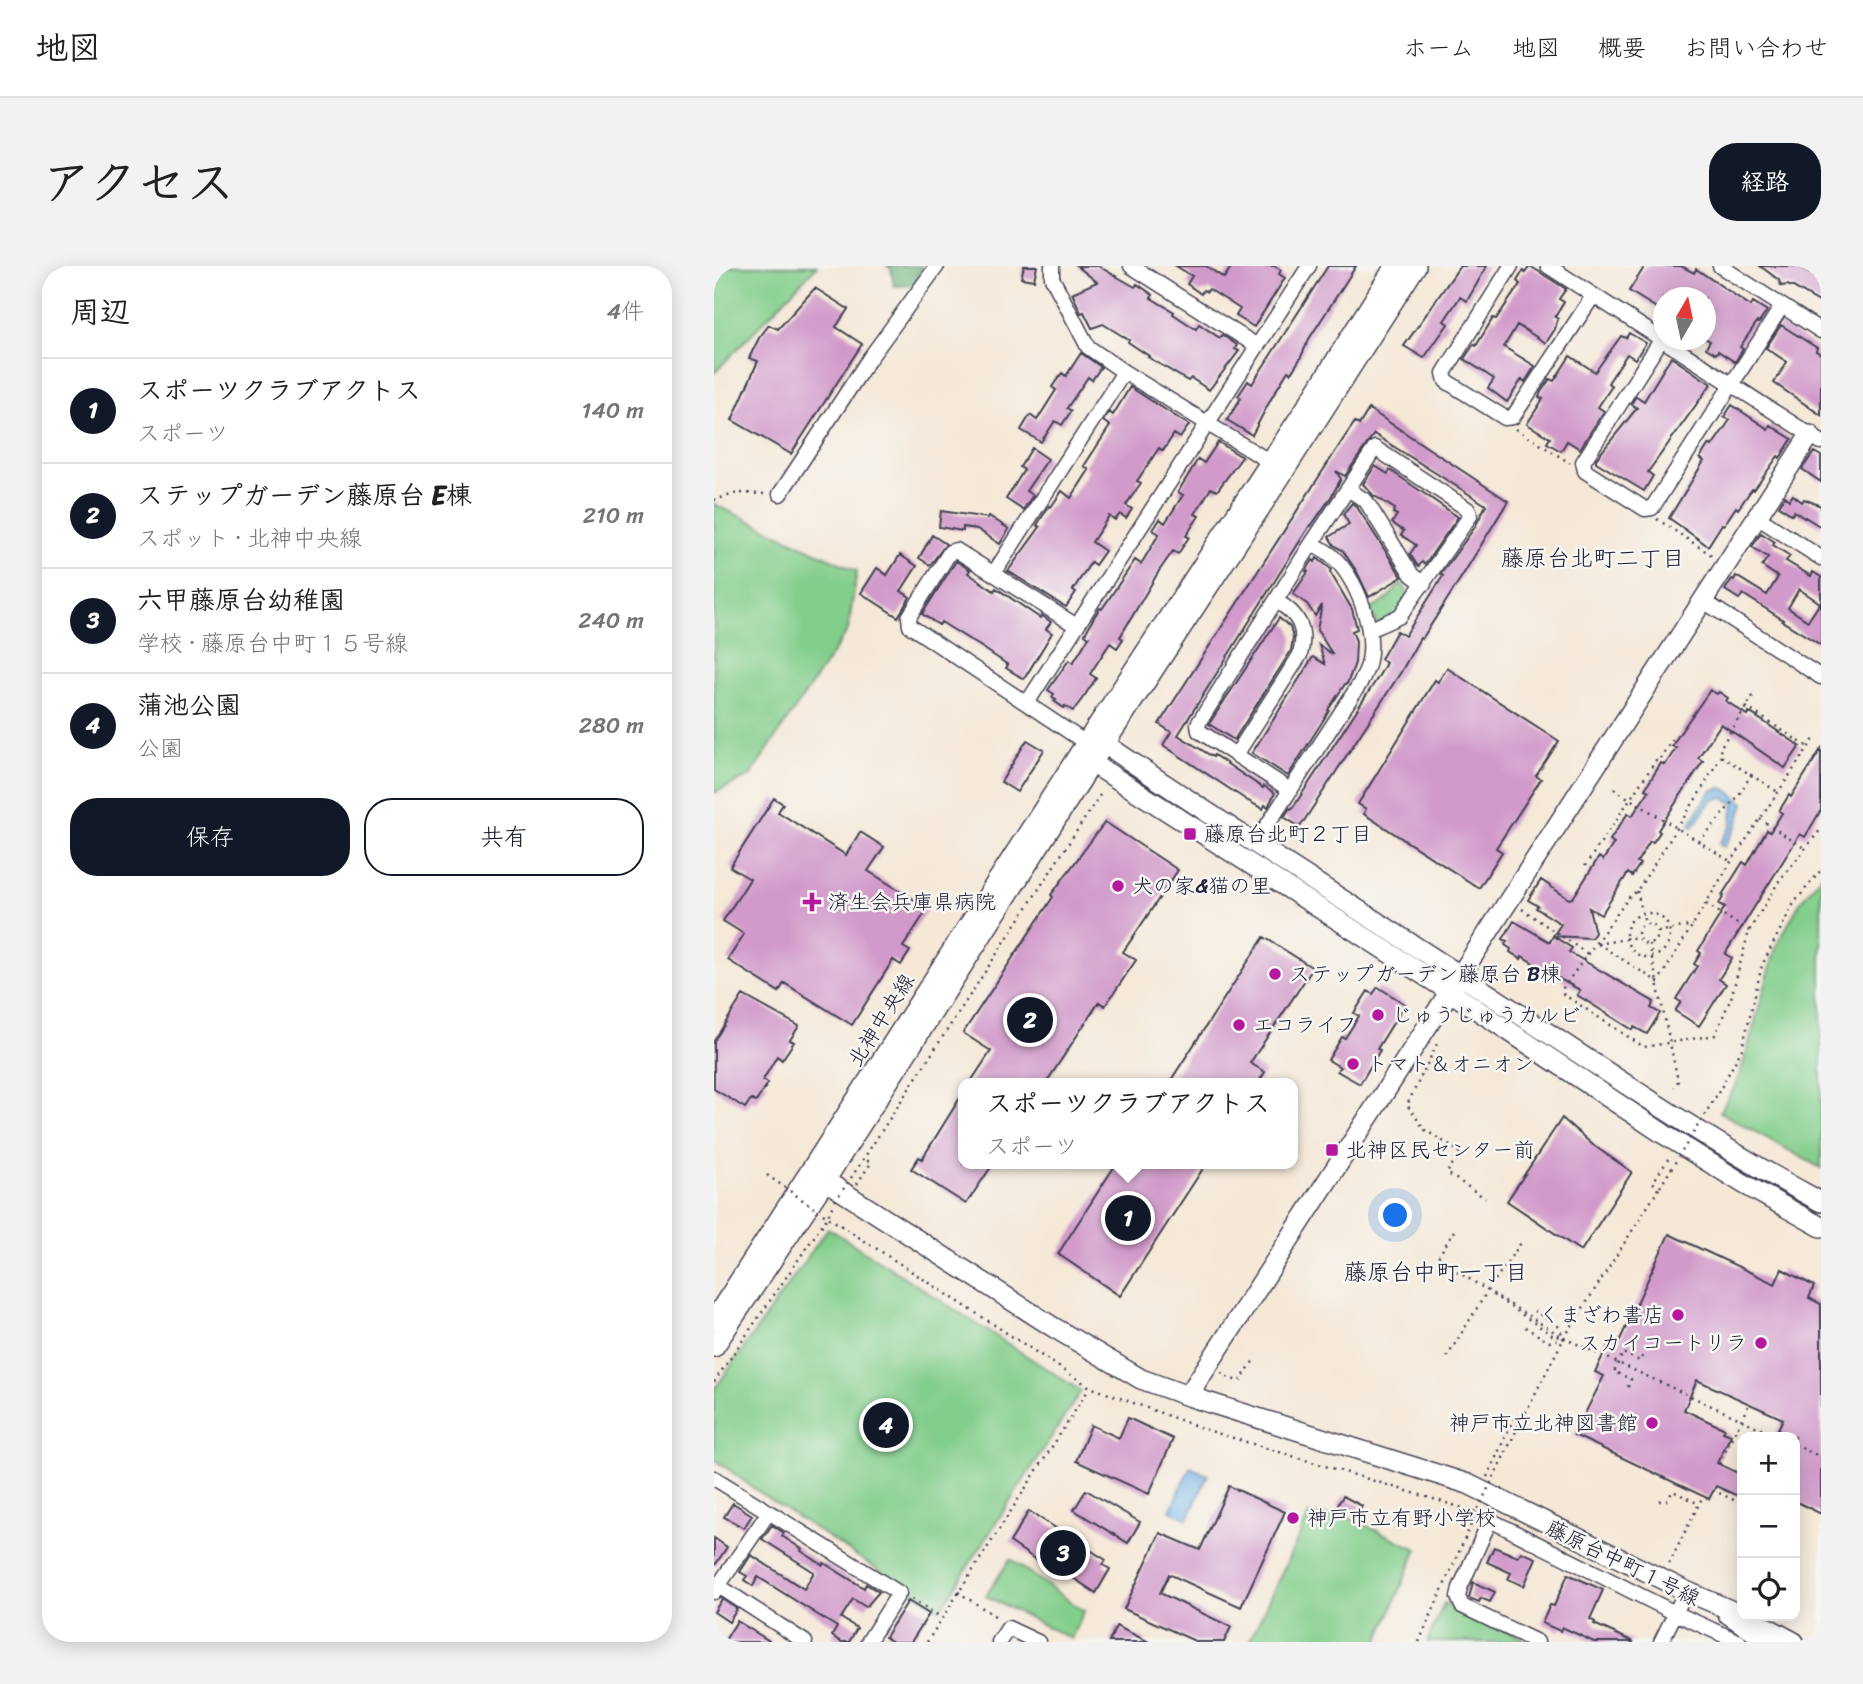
<!DOCTYPE html>
<html lang="ja">
<head>
<meta charset="utf-8">
<style>
	body { margin:0; font-family:Sriracha,"Klee One",sans-serif; background:#f2f2f2; color:#202124 }
	.controls { position:absolute; right:21px; bottom:21px; display:grid; overflow:hidden; border-radius:14px; box-shadow:0 4px 18px #0003 }
	.controls button { width:63px; height:63px; display:grid; place-items:center; padding:0; border:0; border-bottom:2px solid #e0e0e0; background:#fff; color:#202124; font:35px sans-serif }
	.compass { position:absolute; left:939px; top:21px; width:63px; height:63px; border-radius:50%; background:#fff; box-shadow:0 4px 18px #0003; rotate:9deg }
	.you { position:absolute; left:682px; top:950px; width:24px; height:24px; margin:-18px; border:5px solid #fff; border-radius:50%; background:#1a73e8; box-shadow:0 0 0 10px #1a73e833 }
	.badge { display:grid; place-items:center; width:46px; height:46px; border-radius:50%; background:#111827; color:#fff; font-size:23px; font-weight:700 }
	.pin { position:absolute; translate:-50% -50%; border:4px solid #fff; box-shadow:0 2px 7px #0006 }
	.popup { position:absolute; left:244px; top:812px; width:340px; height:91px; box-sizing:border-box; display:grid; place-content:center; border-radius:14px; background:#fff; filter:drop-shadow(0 2px 5px #0005); font-size:23px; white-space:nowrap; color:#757577 }
	.popup b { font-size:26px; color:#202124 }
	.popup::after { content:''; position:absolute; left:50%; top:100%; margin-left:-14px; border:14px solid transparent; border-top-color:#fff }
	.list { margin:0; padding:0; list-style:none }
	h2 { display:flex; justify-content:space-between; align-items:center; height:91px; margin:0; padding:0 28px; font-size:30px }
	h2 small { font-size:23px; font-weight:400; color:#757577 }
	.list li { display:grid; grid-template-columns:46px 1fr auto; gap:21px; align-items:center; box-sizing:border-box; height:105px; padding:0 28px; border-top:2px solid #e0e0e0 }
	.list b { display:block; font-size:26px; white-space:nowrap }
	.list p { margin:0; font-size:23px; white-space:nowrap; color:#757577 }
	.list em { font-size:23px; font-style:normal; color:#757577 }
	.actions { display:flex; gap:14px; padding:21px 28px }
	.actions a { flex:1; padding:16px 0; border:2px solid #111827; border-radius:28px; text-align:center; font-size:24px; color:#111827 }
	.actions .main { background:#111827; color:#fff }
	.icon { flex:none; width:38px; height:38px; fill:none; stroke:currentColor; stroke-width:2; stroke-linecap:round; stroke-linejoin:round }
	.map { position:relative; flex:none; width:1107px; height:1376px; overflow:hidden; border-radius:28px }
	header { display:flex; align-items:center; gap:42px; box-sizing:border-box; height:98px; padding:0 35px; background:#fff; border-bottom:2px solid #e0e0e0 }
	header strong { font-size:33px }
	nav { display:flex; gap:38px; margin-inline-start:auto; font-size:24px }
	.intro { display:flex; align-items:center; justify-content:space-between; box-sizing:border-box; height:168px; padding:0 42px }
	h1 { margin:0; font-size:49px }
	.button { padding:18px 32px; border-radius:28px; background:#111827; color:#fff; font-size:24px; font-weight:700 }
	main { display:flex; gap:42px; padding:0 42px }
	aside { flex:1; background:#fff; border-radius:28px; box-shadow:0 4px 18px #0003 }
	.map>svg:first-child { display:block }
	.green { fill:#82ce8b; stroke:#527863; stroke-width:2 }
	.forest { fill:#69b177; stroke:#466a59; stroke-width:2 }
	.water { fill:#73b4e7; stroke:#4a6b91; stroke-width:2 }
	.building { fill:#d19aca; fill-rule:evenodd }
	.lines { fill:none; stroke-linecap:round; stroke-linejoin:round }
	.street-casing { stroke:#424052; stroke-width:17 }
	.secondary-casing { stroke:#424052; stroke-width:22 }
	.path { stroke:#424052; stroke-width:2.5; stroke-dasharray:2 5; stroke-linecap:butt }
	.street { stroke:#fff; stroke-width:14 }
	.secondary { stroke:#fff; stroke-width:19 }
	.path-bridge { stroke:#424052; stroke-width:2.5; stroke-dasharray:2 5; stroke-linecap:butt }
	.poi-dot { fill:#b5179e; stroke:#f6f6f2; stroke-width:2.5 }
	.labels { text-anchor:middle; stroke-width:5; stroke-linejoin:round; paint-order:stroke }
	.poi-label { font-size:21px; fill:#22223b; stroke:#f6f6f2; text-anchor:start }
	.street-label { font-size:21px; fill:#22223b; stroke:#f6f6f2 }
	.neighbourhood-label { font-size:23px; fill:#22223b; stroke:#f6f6f2 }
</style>
</head>
<body>
<header>
<strong>地図</strong>
<nav><a>ホーム</a><a>地図</a><a>概要</a><a>お問い合わせ</a></nav>
</header>
<div class="intro"><h1>アクセス</h1><a class="button">経路</a></div>
<main>
<aside>
<h2>周辺<small>4件</small></h2>
<ul class="list">
<li><span class="badge">1</span><div><b>スポーツクラブアクトス</b><p>スポーツ</p></div><em>140 m</em></li>
<li><span class="badge">2</span><div><b>ステップガーデン藤原台 E棟</b><p>スポット · 北神中央線</p></div><em>210 m</em></li>
<li><span class="badge">3</span><div><b>六甲藤原台幼稚園</b><p>学校 · 藤原台中町１５号線</p></div><em>240 m</em></li>
<li><span class="badge">4</span><div><b>蒲池公園</b><p>公園</p></div><em>280 m</em></li>
</ul>
<div class="actions"><a class="main">保存</a><a>共有</a></div>
</aside>
<div class="map">
<svg width="1107" height="1376" viewBox="0 0 1107 1376">
	<rect width="100%" height="100%" fill="#f6f6f2"/>
	<filter id="ink" filterUnits="userSpaceOnUse"><feTurbulence type="fractalNoise" baseFrequency=".0143" numOctaves="2"/><feDisplacementMap in="SourceGraphic" scale="14" xChannelSelector="R" yChannelSelector="G"/><feConvolveMatrix kernelMatrix="1 2 1 2 8 2 1 2 1" color-interpolation-filters="sRGB"/></filter>
	<filter id="wash" filterUnits="userSpaceOnUse"><feTurbulence type="fractalNoise" baseFrequency=".00686" numOctaves="4" result="noise"/><feDisplacementMap in="SourceGraphic" scale="28" xChannelSelector="R" yChannelSelector="G"/><feGaussianBlur stdDeviation="1.57" result="paint"/><feColorMatrix in="noise" values="0 0 0 0 0 0 0 0 0 0 0 0 0 0 0 0 0 1.4 0 .05"/><feComposite in="paint" operator="in"/></filter>
	<g filter="url(#wash)">
		<rect width="100%" height="100%" fill="#f5e8d7"/>
		<!-- green -->
		<path class="green" d="M0,0H103L0,107Z
			M0,238L143,305L134,364L36,510L0,527Z
			M688,317L694,328L687,345L664,360L656,344L671,335Z
			M1107,610V902L1006,846L1021,820L1031,792L1062,681L1085,638Z
			M114,962L367,1125L226,1344L49,1229L0,1193V1124Z
			M595,1249L631,1250L703,1283L664,1376H535Z
			M296,1293L370,1345L357,1373L272,1330Z
			M730,1337L817,1376H713Z"/>
		<!-- forest -->
		<path class="forest" d="M173,0H208L199,20H180L177,3Z"/>
		<!-- water -->
		<path class="water" d="M1007,522L1013,524L1030,537L1023,560L1010,581L1005,578L1017,560L1020,538L1008,531L996,536L979,561L976,560V557L997,525Z
			M476,1201L494,1209L474,1253L456,1245Z"/>
		<g id="blocks">
			<!-- building -->
			<path class="building" d="M310,0H323L320,14L307,12Z
				M363,0H384L421,21L423,18L439,29L437,32L460,46L459,48L482,63L485,58L506,72L508,69L523,79L521,83L525,85L495,124L477,112L474,115L434,91L435,90L414,76L415,74L389,58L378,62L370,46L367,47L358,27L383,16Z
				M462,0H492L510,12L518,0H560L567,4L565,8L571,12L540,61L522,50L526,43L495,23L493,26L489,24L487,28L473,18L478,10Z
				M614,0H642L595,73L586,93L577,107L574,105L558,131L538,169L513,154L527,132L524,130L534,115L538,118Z
				M746,0H773L753,35L746,31L730,55L734,58L710,92L690,80Z
				M816,0L852,23L845,33L850,36L841,51L844,53L841,63L832,77L803,59L790,81L821,100L811,116L808,113L793,136L774,122L780,113L750,93L760,78L762,80L779,52L782,53L806,18L803,15L809,5L811,7Z
				M931,0H967L980,7L982,3L1037,40L1039,36L1053,45L1045,57L1043,56L1026,81L1029,83L1021,96L1004,85L1002,88L992,82L996,75L991,72V32H949V46L915,25Z
				M1046,0H1085L1107,14V37L1079,21L1073,19L1067,20L1065,14Z
				M101,22L134,43L122,61L148,78L77,188L18,154L44,95L35,92L45,72L55,59L64,63Z
				M1067,59L1103,82L1102,85L1107,88V149L1060,117L1073,96L1052,82Z
				M915,67L932,77L921,93L913,88L894,117L898,120L884,141L890,145L866,183L853,175L847,185L833,177L836,172L813,158L829,133L825,131L827,126L836,113L840,115L856,90L881,106L907,70L912,72Z
				M367,87L387,101L378,114L374,111L353,142L357,145L348,159L341,155L327,176L307,164L316,149L323,154L342,124L338,121L348,107L352,110Z
				M957,91L997,118L934,206L939,210L930,225L882,196V193L923,142L917,138L922,130L930,135Z
				M416,121L475,159L466,172L460,168L449,185L445,182L423,215L427,217L412,239L418,243L412,252L406,248L401,254L395,250L378,276L391,285L381,299L377,296L359,324L362,326L352,341L348,339L294,305L326,261L323,259L335,240L337,241L348,225L357,232L375,204L370,200L396,160L389,155L395,146L399,149Z
				M1018,139L1054,163L1056,159L1078,173L1066,192L1064,190L1040,224L1038,223L1024,243L1022,241L1010,259L1008,258L994,280L955,252L990,195L986,192L995,178L998,180L1016,154L1010,151Z
				M655,143L794,235L750,307L708,373L706,372L687,406L586,561L570,551L576,542L578,543L663,413L672,397L667,393L683,365L691,370L729,310L727,308L761,261L772,239L660,168L631,210L622,205L627,213L617,231L597,260L596,259L464,469L499,491L500,489L549,522L550,520L561,527L554,541L551,539L549,543L534,535L449,479L457,466L445,458L632,169L641,156L645,159Z
				M504,176L528,191L503,225L497,222L481,248L485,250L472,270L475,271L464,288L459,285L445,305L406,371L409,373L403,382L396,377L376,408L382,412L371,429L359,445L351,440L350,442L340,435L342,433L338,431L340,428L334,424L355,394L359,397L375,371L371,368L380,351L386,342L388,343L421,294L427,298L445,268L439,264L446,253L451,257L469,229L464,226L484,193L490,197Z
				M318,182L334,193L312,225L319,229L309,244L292,233L310,204L306,201Z
				M1100,186L1107,190V216L1088,203Z
				M661,200L674,208L676,204L744,251L711,298L708,296L705,300L703,299L696,288L702,279L687,269L690,265L678,257L683,249L679,247L681,243L659,229L649,218Z
				M1079,229L1088,236L1090,233L1107,240V261L1091,251L1090,252L1080,245L1078,249L1065,240L1071,230L1075,234Z
				M638,237L643,241L688,311L655,331L643,306L629,285L620,279L615,271L635,258L629,248Z
				M227,245L274,252L275,250L295,263L286,278L263,263L249,261V265L225,261Z
				M1047,267L1061,276L1059,279L1076,290L1072,295L1097,310L1099,306L1107,311V379L1068,355L1069,354L1029,328L1025,333L1011,324L1018,313L1020,314L1022,310L1053,329L1064,311L1048,300L1054,291L1038,281ZM1085,323L1106,337L1094,355L1074,342Z
				M218,269L232,278L216,299L205,292Z
				M186,289L203,300L187,325L196,331L184,351L147,327L163,302L173,309Z
				M603,292L617,303L616,306L638,343L643,363L638,365L642,375L641,397L633,418H631L614,444L615,445L574,510L538,487L599,391L611,398L605,379L619,389L603,364L608,339L601,350L593,338L579,328L594,306L592,305L599,294L601,296Z
				M242,295L256,304L254,307L280,325L282,322L326,352L327,349L337,356L332,363L338,367L310,413L292,402L294,399L269,382L227,356L225,359L208,348Z
				M565,352L576,361L579,372L577,385L520,474L495,458Z
				M733,402L845,475L822,510L827,513L782,582L788,586L765,622L650,548L652,543L644,538L721,414L724,416Z
				M996,424L1003,428L1005,426L1014,432L1012,435L1033,449L1035,446L1086,480L1071,502L1007,458L984,492L989,495L944,564L946,566L939,576L936,575L923,596L926,598L918,610L914,607L887,649L875,642L881,667L877,672L839,670L847,658L822,642L824,640L814,634L827,614L855,633L859,632L885,591L889,594L900,577L896,574L914,547L918,550L935,525L931,523L947,497L951,499L962,482L958,480L964,470Z
				M313,474L330,484L303,526L287,516Z
				M1107,483V544L1091,571L1086,568L1011,688L1018,692L1005,713L1012,718L985,760L961,745L967,736L962,733L983,700L980,698L987,687L984,685L1011,641L1005,638L1010,630L1008,629L1029,596L1033,599L1053,564L1056,566L1068,547L1065,545L1075,529L1077,531Z
				M60,532L69,538L64,546L132,589L146,566L170,581L154,605L214,642L189,681L196,685L187,699L179,694L138,759L70,717L65,726L14,694L30,668L9,655L36,613L16,601Z
				M391,556L464,604L409,686L422,694L391,740L385,736L332,817H256L277,785L249,767L339,631L337,629Z
				M800,655L836,676L839,670L858,682L855,686L940,736L937,742L946,747L933,768L920,761L919,764L863,729L866,724L842,711L840,714L830,708L832,705L808,690L807,693L796,686L797,683L791,679L793,675L789,673Z
				M550,671L599,702L536,797L551,806L544,817H455Z
				M664,721L691,738L663,783L666,784L646,818L623,805L626,801L614,794L628,771L631,772L645,750L640,747L654,725L659,728Z
				M29,729L85,760L76,774L80,776L68,794L63,790L49,814L54,817L42,836L37,833L31,842L0,823V775Z
				M249,827V898H279L252,938L197,903L205,891L208,893Z
				M848,852L879,879L918,906L867,985L793,935Z
				M402,898H492L406,1030L344,988Z
				M955,968L1061,1018L1068,1003L1100,1020L1095,1032L1107,1038V1248L1081,1235V1171H1060L1069,1153L983,1114L970,1144L1011,1163L1009,1166L1017,1169L1003,1197L1028,1209V1232L1002,1220L995,1233L860,1169L890,1110L881,1106L896,1075L904,1078Z
				M414,1152L459,1173L435,1228L362,1195L377,1159L405,1172Z
				M515,1220L571,1246L527,1341L455,1308L446,1327L517,1361L510,1376H483L410,1343L446,1267L486,1284Z
				M372,1224L426,1256L414,1277L360,1244Z
				M629,1230L648,1240L643,1250L623,1240Z
				M19,1237L38,1249L30,1262L10,1251Z
				M315,1245L392,1294L389,1299L396,1303L382,1327L350,1306L347,1311L296,1276Z
				M58,1259L70,1267L68,1270L88,1283L87,1285L109,1299L110,1297L150,1322L152,1318L165,1326L152,1341L139,1333L127,1352L143,1362L135,1376H127L118,1370L123,1361L44,1311L39,1320L30,1314L33,1310L26,1306L37,1289L90,1323L100,1306L48,1273Z
				M0,1272L13,1281L0,1301Z
				M780,1281L804,1291L807,1286L822,1292L810,1320L794,1313L797,1307L773,1296Z
				M854,1308L889,1324L876,1353L881,1356L880,1358L920,1376H880L848,1361L846,1365L828,1357L836,1339L840,1340Z
				M759,1316L781,1326L776,1336L767,1332L765,1336L755,1332Z
				M8,1333L23,1343L15,1356L0,1346Z
				M194,1335L215,1348L197,1376H179L171,1371Z
				M23,1355L57,1376H10Z
				M402,1360L435,1376H395Z"/>
		</g>
	</g>
	<g filter="url(#ink)">
		<use href="#blocks" fill-opacity="0" stroke="#424052" stroke-width="2"/>
		<g class="lines">
			<defs>
				<path id="street" d="M338,0V12L374,81L410,106L556,196
					M417,0L543,80
					M797,0L730,107L732,115L791,152L799,151L879,30
					M834,0L1107,176
					M1006,0L1107,65
					M947,74L869,196L871,205L931,243L938,242L1068,40
					M634,223L652,235L698,309L710,318
					M66,228L155,93L223,0
					M1043,251L1107,292
					M280,307L410,106
					M988,334L1107,411
					M361,359L242,284L236,286L195,351L196,360L372,477
					M313,437L595,0
					M522,489L586,389C593,363 585,348 562,335
					M576,524L485,465L484,458L598,277L661,182L755,244L756,250L686,350L655,364
					M541,578L645,419C648,413 652,406 654,399C663,365 643,312 617,289C611,284 604,281 598,277
					M0,1212L185,1327L154,1376
					M0,1317L91,1376
					M0,1326L55,1246
					M285,1376L294,1362L324,1376
					M823,1376L748,1340L744,1331L746,1322L776,1254L961,1347L1025,1376
					M947,1376L972,1325"/>
				<path id="secondary" d="M380,477L391,478C508,558 628,633 747,710C866,787 982,869 1107,936
					M374,485L378,497L735,725L951,869L1030,918L1107,961
					M101,908L339,1061L427,1113L474,1130L754,1218L972,1325L1028,1349
					M0,1054L372,477L593,140L681,0
					M0,1081L111,915L378,497L549,238L702,0
					M474,1130L1096,169
					M1014,1348L1055,1376
					M1043,1356L1080,1376"/>
			</defs>
			<!-- street casing -->
			<use href="#street" class="street-casing"/>
			<!-- secondary casing -->
			<use href="#secondary" class="secondary-casing"/>
			<!-- path -->
			<path class="path" d="M1103,0L1107,2
				M802,163L856,197
				M0,234L24,227L52,228
				M943,253L999,290
				M1039,430L1006,482L1007,490L1064,526
				M1032,441L1094,481
				M1007,490L985,528L923,625L916,630L849,722V728L930,781L1001,769L1017,732L1035,665L1065,615L1107,563
				M900,523L1016,595
				M1046,553L1090,582
				M985,576L1025,529L1038,507
				M871,600L943,493L945,494L961,470
				M923,625L931,658
				M992,638L1035,665
				M808,643L875,689
				M912 669a22 22 0 1 1 44 0a22 22 0 1 1-44 0Z
				M924 668a10 10 0 1 1 20 0a10 10 0 1 1-20 0Z
				M944,666L979,659
				M883,678L924,671
				M884,678L944,716L1017,596L1102,470
				M935,678L964,815L960,821
				M723,778L693,839L711,864L746,886L733,907L771,932
				M1004,827L1028,783L1048,699L1080,637L1107,604
				M137,912L386,529
				M143,918L157,897L150,892
				M944,924L939,916L955,892
				M109,948L376,1121L493,1164L762,1246
				M740,965L723,993L850,1072L1065,1171
				M779,1029L838,1069L847,1071
				M811,1061L835,1076L850,1072L844,1060L820,1045
				M733,1091L774,1024L809,974
				M507,1107L517,1113L526,1115L540,1094
				M0,1116L113,952L119,939
				M914,1121L917,1113L900,1106L909,1087L926,1095L929,1089
				M805,1159L850,1072L946,921
				M1081,1179L1107,1191
				M1005,1198L1035,1138
				M773,1211L800,1152L809,1150
				M999,1224L1028,1238
				M945,1235L953,1234L959,1225L985,1238
				M955,1298L989,1230
				M244,1326L284,1352
				M198,1333L228,1352
				M213,1376L375,1123
				M705,1376L764,1243"/>
			<!-- street -->
			<use href="#street" class="street"/>
			<!-- secondary -->
			<use href="#secondary" class="secondary"/>
			<!-- path-bridge -->
			<path class="path-bridge" d="M53,909L103,944
				M946,921L1004,827
				M121,935L137,912
				M764,1243L805,1159"/>
		</g>
	</g>
	<!-- markers -->
	<g class="poi-dot">
		<rect x="469" y="561" width="14" height="14" rx="3.5"/>
		<circle cx="404" cy="620" r="7"/>
		<path d="M94.5 625.5h7v7h7v7h-7v7h-7v-7h-7v-7h7z"/>
		<circle cx="561" cy="708" r="7"/>
		<circle cx="664" cy="749" r="7"/>
		<circle cx="525" cy="759" r="7"/>
		<circle cx="639" cy="798" r="7"/>
		<rect x="611" y="877" width="14" height="14" rx="3.5"/>
		<circle cx="964" cy="1049" r="7"/>
		<circle cx="1047" cy="1077" r="7"/>
		<circle cx="938" cy="1157" r="7"/>
		<circle cx="579" cy="1252" r="7"/>
	</g>
	<g class="labels">
		<!-- poi labels -->
		<g class="poi-label">
			<text x="490" y="575">藤原台北町２丁目</text>
			<text x="418" y="627">犬の家&amp;猫の里</text>
			<text x="114" y="643">済生会兵庫県病院</text>
			<text x="575" y="715">ステップガーデン藤原台 B棟</text>
			<text x="678" y="756">じゅうじゅうカルビ</text>
			<text x="539" y="766">エコライフ</text>
			<text x="653" y="805">トマト＆オニオン</text>
			<text x="632" y="891">北神区民センター前</text>
			<text x="950" y="1056" text-anchor="end">くまざわ書店</text>
			<text x="1033" y="1084" text-anchor="end">スカイコートリラ</text>
			<text x="924" y="1164" text-anchor="end">神戸市立北神図書館</text>
			<text x="593" y="1259">神戸市立有野小学校</text>
		</g>
		<!-- street labels -->
		<g class="street-label">
			<text transform="translate(167 754) rotate(-58)" y="7">北神中央線</text>
			<text transform="translate(909 1297) rotate(26)" y="7">藤原台中町１号線</text>
		</g>
		<!-- neighbourhood labels -->
		<g class="neighbourhood-label">
			<text x="879" y="300">藤原台北町二丁目</text>
			<text x="722" y="1014">藤原台中町一丁目</text>
		</g>
	</g>
</svg>
<div class="controls">
<button>+</button>
<button>−</button>
<button><svg class="icon" aria-label="locate" viewBox="0 0 24 24"><circle cx="12" cy="12" r="6"/><path d="M12 2v4M12 18v4M2 12h4M18 12h4"/></svg></button>
</div>
<svg class="compass" viewBox="-18 -18 36 36"><path d="M0-13l5 13h-10z" fill="#e53935"/><path d="M0 13l5-13h-10z" fill="#757577"/></svg>
<div class="you"></div>
<div class="pin badge" style="left:414px;top:952px">1</div>
<div class="popup"><b>スポーツクラブアクトス</b>スポーツ</div>
<div class="pin badge" style="left:316px;top:754px">2</div>
<div class="pin badge" style="left:349px;top:1287px">3</div>
<div class="pin badge" style="left:172px;top:1159px">4</div>
</div>
</main>
</body>
</html>
